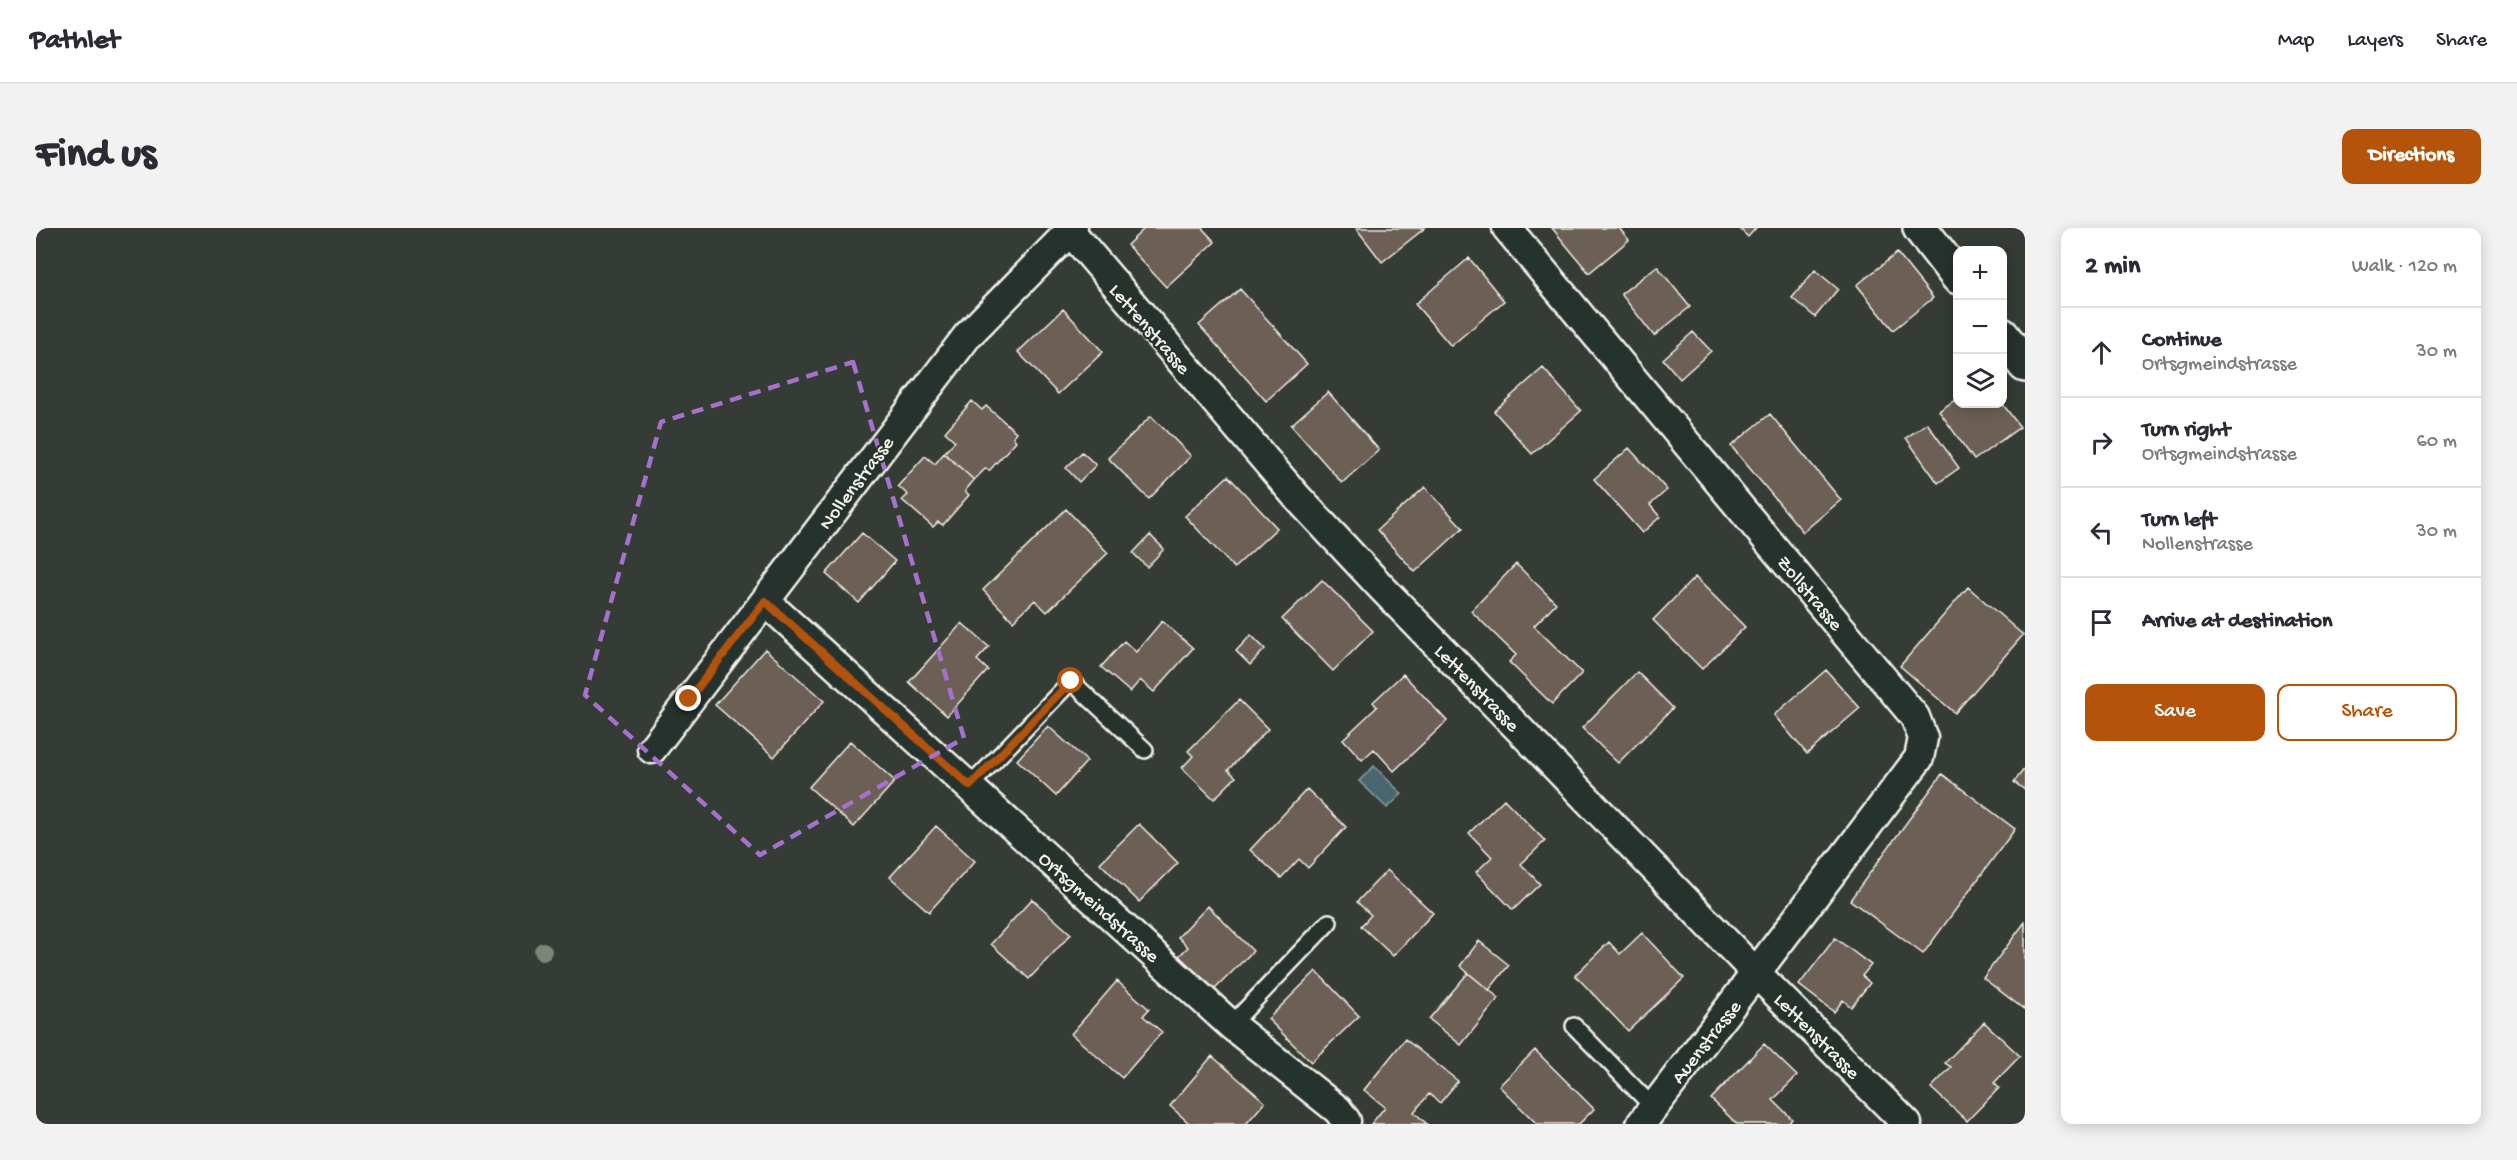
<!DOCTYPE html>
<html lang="en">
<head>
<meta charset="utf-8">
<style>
	body { margin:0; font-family:"Gochi Hand",sans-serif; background:#f2f2f3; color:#2b2b33 }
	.controls { position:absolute; right:18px; top:18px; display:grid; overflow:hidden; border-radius:12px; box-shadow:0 3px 15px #0003 }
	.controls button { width:54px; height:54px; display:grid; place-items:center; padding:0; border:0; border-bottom:2px solid #e1e1e2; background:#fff; color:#2b2b33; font:30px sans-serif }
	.stop { position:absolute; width:18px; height:18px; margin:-14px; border:4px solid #b45309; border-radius:50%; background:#fff }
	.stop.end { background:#b45309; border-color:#fff; box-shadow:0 2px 6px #0008 }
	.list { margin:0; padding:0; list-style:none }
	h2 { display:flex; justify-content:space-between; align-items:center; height:78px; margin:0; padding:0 24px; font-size:26px }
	h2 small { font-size:20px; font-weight:400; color:#7c7c81 }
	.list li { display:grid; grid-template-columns:39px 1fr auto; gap:18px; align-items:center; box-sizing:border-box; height:90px; padding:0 24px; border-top:2px solid #e1e1e2 }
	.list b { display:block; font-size:22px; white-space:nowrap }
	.list p { margin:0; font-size:20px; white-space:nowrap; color:#7c7c81 }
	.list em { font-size:20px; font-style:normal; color:#7c7c81 }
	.actions { display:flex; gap:12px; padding:18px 24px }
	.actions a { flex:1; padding:14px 0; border:2px solid #b45309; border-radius:12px; text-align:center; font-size:21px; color:#b45309 }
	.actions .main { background:#b45309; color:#fff }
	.icon { flex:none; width:33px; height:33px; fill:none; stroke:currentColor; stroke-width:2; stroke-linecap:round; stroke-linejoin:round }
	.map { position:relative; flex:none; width:1989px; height:896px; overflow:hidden; border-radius:12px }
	header { display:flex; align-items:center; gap:36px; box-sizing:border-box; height:84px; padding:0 30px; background:#fff; border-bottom:2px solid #e1e1e2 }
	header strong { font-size:28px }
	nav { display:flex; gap:33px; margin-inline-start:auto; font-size:21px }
	.intro { display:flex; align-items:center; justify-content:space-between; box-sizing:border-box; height:144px; padding:0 36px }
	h1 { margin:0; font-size:42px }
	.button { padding:15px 27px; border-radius:12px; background:#b45309; color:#fff; font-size:21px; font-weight:700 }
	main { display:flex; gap:36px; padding:0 36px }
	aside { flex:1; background:#fff; border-radius:12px; box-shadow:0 3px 15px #0003 }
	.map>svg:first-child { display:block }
	.water { fill:#48666e; stroke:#8d9e9f; stroke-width:1.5 }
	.building { fill:#6c6057; stroke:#f4f1e8; stroke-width:1.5 }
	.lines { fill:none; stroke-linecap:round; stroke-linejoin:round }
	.lane-casing { stroke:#f4f1e8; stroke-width:20 }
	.street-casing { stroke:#f4f1e8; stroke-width:33 }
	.secondary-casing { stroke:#f4f1e8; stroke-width:38 }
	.lane { stroke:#26332d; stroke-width:15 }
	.street { stroke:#26332d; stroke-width:28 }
	.secondary { stroke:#26332d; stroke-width:33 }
	.tree { fill:#7d8478 }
	.route { stroke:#b45309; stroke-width:8 }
	.marked { fill:none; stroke:#a571cd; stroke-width:4.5; stroke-dasharray:12 8; stroke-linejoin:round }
	.labels { text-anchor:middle; stroke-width:4.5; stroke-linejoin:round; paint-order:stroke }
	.street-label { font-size:20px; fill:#f4f1e8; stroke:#26332d }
</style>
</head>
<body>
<header>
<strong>Pathlet</strong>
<nav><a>Map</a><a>Layers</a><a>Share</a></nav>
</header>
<div class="intro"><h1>Find us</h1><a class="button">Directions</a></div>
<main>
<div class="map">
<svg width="1989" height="896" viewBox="0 0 1989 896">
	<rect width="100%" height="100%" fill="#343c35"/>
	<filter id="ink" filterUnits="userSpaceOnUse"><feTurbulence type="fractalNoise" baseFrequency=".0167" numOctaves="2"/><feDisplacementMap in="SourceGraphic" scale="12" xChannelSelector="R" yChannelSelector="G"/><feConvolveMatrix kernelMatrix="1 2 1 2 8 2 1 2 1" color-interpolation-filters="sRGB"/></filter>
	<g filter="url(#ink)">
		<!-- water -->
		<path class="water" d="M1338,538L1366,566L1351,580L1323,553Z"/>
		<!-- building -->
		<path class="building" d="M1109,0H1166L1179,14L1130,59L1091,17Z
			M1320,0H1389L1346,34Z
			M1516,0H1583L1593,12L1553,45Z
			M1703,0H1720L1712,9Z
			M1861,25L1897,70L1857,102L1821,57Z
			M1433,30L1468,73L1415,118L1379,76Z
			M1621,38L1654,79L1618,108L1585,66Z
			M1779,42L1802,61L1779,89L1756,70Z
			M1204,61L1271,136L1230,173L1163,97Z
			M1027,81L1067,124L1022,166L982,124Z
			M1657,104L1675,123L1644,151L1627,131Z
			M1507,140L1545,183L1496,226L1458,183Z
			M1292,164L1343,222L1306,255L1255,197Z
			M1922,170V176L1966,175L1984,199L1938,232L1903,183Z
			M936,173L946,182L950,178L980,204L977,209L980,213L953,243L950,240L938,252L908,225L919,213L909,204Z
			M1734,186L1805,272L1767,304L1695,218Z
			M1115,188L1155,228L1113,271L1072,230Z
			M1891,195L1923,240L1902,255L1870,210Z
			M1593,220L1631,262L1614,277L1624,289L1606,305L1558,251Z
			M1046,224L1060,237L1043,254L1030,240Z
			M908,225L938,252L929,263L933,267L907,297L902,294L897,299L866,272L872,267L862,258L889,228L899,236Z
			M1192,248L1241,300L1198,340L1149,288Z
			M1389,259L1427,300L1379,344L1341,302Z
			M1030,281L1072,325L1011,384L999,372L977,393L947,362Z
			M826,305L859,333L823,375L790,346Z
			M1114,307L1128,321L1111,339L1097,325Z
			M1480,336L1520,375L1498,398L1546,445L1516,476L1473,434L1480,427L1435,383Z
			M1659,349L1709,399L1666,441L1617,392Z
			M1286,352L1337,403L1297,443L1246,391Z
			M1932,359L1987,407L1919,485L1864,438Z
			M1126,393L1157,420L1118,464L1104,452L1094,464L1065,439L1088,413L1100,424Z
			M926,395L953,419L941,432L952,442L911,488L873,454Z
			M1215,407L1229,421L1214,437L1200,423Z
			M729,421L788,473L738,529L679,477Z
			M1790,442L1824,480L1771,526L1738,487Z
			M1601,444L1637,480L1582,535L1546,500Z
			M1367,446L1411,493L1358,543L1338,521L1326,532L1307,511L1341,479L1337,474Z
			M1203,472L1232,501L1192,542L1200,549L1178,571L1146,540L1157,528L1152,523Z
			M1012,498L1051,533L1020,568L981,532Z
			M814,513L859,553L818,599L773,559Z
			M1989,540V562L1978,554Z
			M1906,546L1979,601L1887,726L1814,672Z
			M1271,561L1310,599L1272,640L1263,631L1245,650L1214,622Z
			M1468,571L1509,613L1485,636L1504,656L1477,682L1440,644L1456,629L1433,605Z
			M1103,596L1142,635L1103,674L1064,635Z
			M900,598L939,633L893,684L854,649Z
			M1351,642L1397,685L1357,728L1325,698L1335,687L1321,674Z
			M996,671L1035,706L993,751L955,716Z
			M1172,678L1217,723L1178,762L1143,728L1152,719L1142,709Z
			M1989,694V782L1947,750Z
			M1606,705L1648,750L1592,803L1539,747L1573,714L1584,726Z
			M1799,710L1835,737L1826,748L1834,755L1815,779L1807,772L1798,784L1763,757Z
			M1443,713L1473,737L1453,762L1424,738Z
			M1280,743L1323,788L1275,834L1232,791Z
			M1432,745L1463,770L1425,817L1393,791Z
			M1081,753L1113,781L1107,788L1126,804L1086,850L1035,806Z
			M1948,794L1984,828L1958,855L1963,860L1931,893L1895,860L1915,839L1909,835Z
			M1369,811L1422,853L1404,875L1393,866L1378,884L1391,896H1335L1349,879L1328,862Z
			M1728,816L1761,848L1737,872L1756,891L1752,896H1701L1675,871Z
			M1499,822L1558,881L1543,896H1501L1463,858Z
			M1176,828L1229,874L1210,896H1154L1134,878Z"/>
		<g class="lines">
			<defs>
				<path id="lane" d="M934,558L1035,453L1109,522
					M1195,797L1293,694
					M1538,798L1617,879"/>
				<path id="street" d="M1471,0L1879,489L1887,510L1883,530L1605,896
					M1034,3L1261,269L1347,361L1721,746L1871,896
					M729,373L1195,797L1302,882L1310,893
					M616,521L932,107L1037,0"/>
				<path id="secondary" d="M1884,0L1922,49
					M1966,107L1989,137"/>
			</defs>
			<!-- lane casing -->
			<use href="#lane" class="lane-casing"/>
			<!-- street casing -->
			<use href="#street" class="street-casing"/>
			<!-- secondary casing -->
			<use href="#secondary" class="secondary-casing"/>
			<!-- lane -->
			<use href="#lane" class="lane"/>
			<!-- street -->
			<use href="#street" class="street"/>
			<!-- secondary -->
			<use href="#secondary" class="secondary"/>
		</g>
		<!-- trees -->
		<circle class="tree" cx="507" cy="723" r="9"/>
	</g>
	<g class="lines" filter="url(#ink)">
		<!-- route -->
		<path class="route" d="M653,471L729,373L934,558L1035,453"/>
	</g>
	<!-- marked area -->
	<path class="marked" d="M817,134L928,510L724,627L549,467L625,194Z"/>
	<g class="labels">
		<!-- street labels -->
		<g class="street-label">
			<text transform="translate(1115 100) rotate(49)" y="7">Lettenstrasse</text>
			<text transform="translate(819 254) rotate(-53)" y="7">Nollenstrasse</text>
			<text transform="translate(1775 364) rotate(50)" y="7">Zollstrasse</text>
			<text transform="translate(1442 459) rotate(46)" y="7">Lettenstrasse</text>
			<text transform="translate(1064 678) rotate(42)" y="7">Ortsgmeindstrasse</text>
			<text transform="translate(1782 807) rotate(45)" y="7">Lettenstrasse</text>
			<text transform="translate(1669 813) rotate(-52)" y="7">Auenstrasse</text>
		</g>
	</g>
</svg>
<div class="controls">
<button>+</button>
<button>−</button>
<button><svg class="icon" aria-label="layers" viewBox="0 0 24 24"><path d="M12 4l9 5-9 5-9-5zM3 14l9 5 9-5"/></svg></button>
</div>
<div class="stop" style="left:1035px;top:453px"></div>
<div class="stop end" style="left:653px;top:471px"></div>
</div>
<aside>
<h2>2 min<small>Walk · 120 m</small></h2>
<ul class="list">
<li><svg class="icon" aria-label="ahead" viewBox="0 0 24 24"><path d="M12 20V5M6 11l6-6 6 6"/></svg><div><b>Continue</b><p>Ortsgmeindstrasse</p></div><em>30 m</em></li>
<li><svg class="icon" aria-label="right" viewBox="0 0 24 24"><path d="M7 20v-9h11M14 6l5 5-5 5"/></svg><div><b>Turn right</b><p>Ortsgmeindstrasse</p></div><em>60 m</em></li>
<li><svg class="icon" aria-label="left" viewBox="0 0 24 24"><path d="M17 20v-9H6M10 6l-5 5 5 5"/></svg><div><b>Turn left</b><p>Nollenstrasse</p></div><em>30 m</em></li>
<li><svg class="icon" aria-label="arrive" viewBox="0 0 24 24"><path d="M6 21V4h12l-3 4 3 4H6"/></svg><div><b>Arrive at destination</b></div></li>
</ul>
<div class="actions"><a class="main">Save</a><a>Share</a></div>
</aside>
</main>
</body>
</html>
